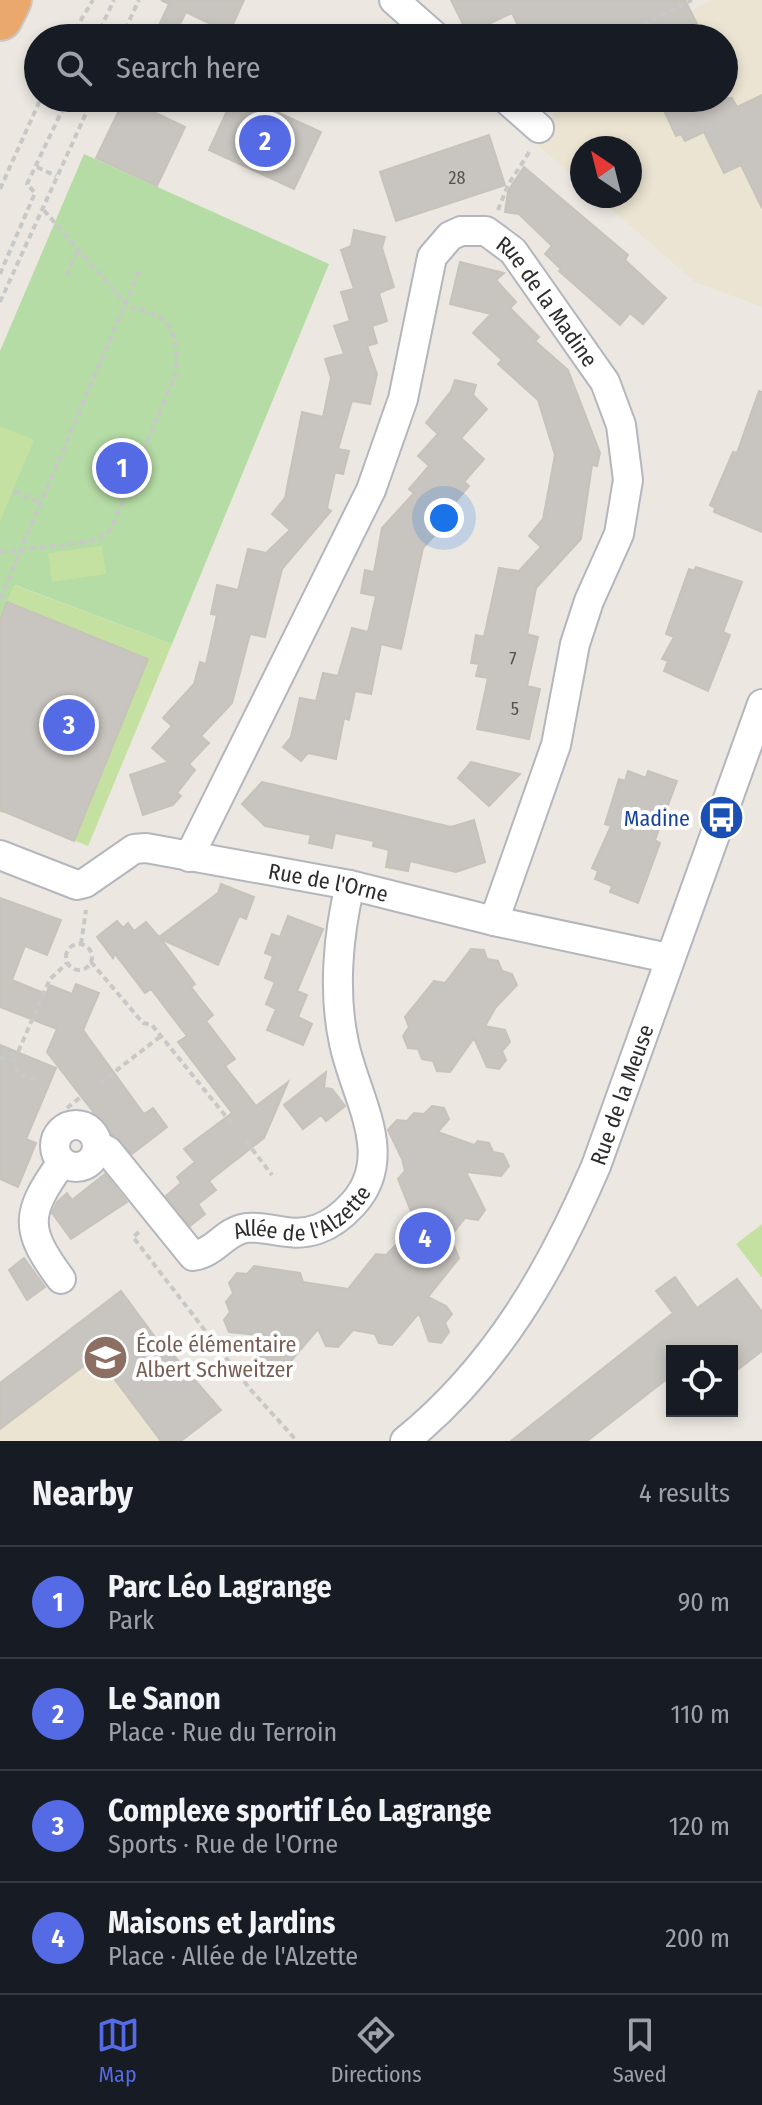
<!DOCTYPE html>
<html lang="en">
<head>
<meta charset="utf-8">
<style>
	body { margin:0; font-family:"Fira Sans Condensed",sans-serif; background:#242831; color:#f1f3f6 }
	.controls { position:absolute; right:24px; bottom:24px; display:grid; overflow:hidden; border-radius:0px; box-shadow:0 4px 12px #0003 }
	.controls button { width:72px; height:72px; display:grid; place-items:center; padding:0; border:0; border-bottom:2px solid #363941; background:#171b24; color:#f1f3f6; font:40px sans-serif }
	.compass { position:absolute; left:570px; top:136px; width:72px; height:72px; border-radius:50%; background:#171b24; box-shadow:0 4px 12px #0003; rotate:325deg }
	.you { position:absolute; left:444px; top:518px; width:28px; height:28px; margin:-20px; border:6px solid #fff; border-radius:50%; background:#1a73e8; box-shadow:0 0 0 12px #1a73e833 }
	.badge { display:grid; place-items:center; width:52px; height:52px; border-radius:50%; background:#556ae5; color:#fff; font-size:26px; font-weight:700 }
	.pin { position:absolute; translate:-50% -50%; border:4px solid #fff; box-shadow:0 2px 8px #0006 }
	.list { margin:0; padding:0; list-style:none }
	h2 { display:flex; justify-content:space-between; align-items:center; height:104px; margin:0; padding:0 32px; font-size:34px }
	h2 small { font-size:26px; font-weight:400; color:#9ea1a6 }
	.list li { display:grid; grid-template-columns:52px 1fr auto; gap:24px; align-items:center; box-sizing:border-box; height:112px; padding:0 32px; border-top:2px solid #363941 }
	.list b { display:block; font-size:30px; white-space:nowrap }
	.list p { margin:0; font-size:26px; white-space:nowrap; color:#9ea1a6 }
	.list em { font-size:26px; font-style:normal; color:#9ea1a6 }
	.icon { flex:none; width:44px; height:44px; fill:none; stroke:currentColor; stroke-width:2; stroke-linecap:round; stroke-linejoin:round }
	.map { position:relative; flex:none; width:762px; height:1441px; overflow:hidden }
	.search { position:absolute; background:#171b24; box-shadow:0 4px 12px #0003; left:24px; right:24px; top:24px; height:88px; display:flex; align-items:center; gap:20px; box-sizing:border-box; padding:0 28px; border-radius:44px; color:#9ea1a6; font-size:30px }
	.sheet { height:552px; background:#171b24 }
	nav { display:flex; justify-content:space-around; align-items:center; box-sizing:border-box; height:112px; border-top:2px solid #363941; background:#171b24; font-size:22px; color:#9ea1a6 }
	nav a { display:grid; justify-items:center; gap:4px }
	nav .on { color:#556ae5 }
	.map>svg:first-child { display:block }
	.education { fill:#ebe4d2 }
	.green { fill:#b5dca4 }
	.pitch { fill:#c4e1a1 }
	.building { fill:#c8c4bf; stroke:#c7c3ba; stroke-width:2 }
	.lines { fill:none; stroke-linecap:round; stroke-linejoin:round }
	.minor-casing { stroke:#b4b6be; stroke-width:32 }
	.motorway-casing { stroke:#c8c8c8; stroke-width:48 }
	.path { stroke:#c8c8c8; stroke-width:4; stroke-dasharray:6 4; stroke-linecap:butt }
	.minor { stroke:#fff; stroke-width:28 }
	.motorway { stroke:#eba86c; stroke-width:44 }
	.labels { text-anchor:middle; stroke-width:8; stroke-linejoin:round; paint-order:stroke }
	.number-label { font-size:18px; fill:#535251 }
	.street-label { font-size:22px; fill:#2c2c2c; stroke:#fff }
	.transit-label { font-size:22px; fill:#164399; stroke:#fff; text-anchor:end }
	.education-label { font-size:22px; fill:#785e54; stroke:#fff; text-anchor:start }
</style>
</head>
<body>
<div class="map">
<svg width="762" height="1441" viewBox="0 0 762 1441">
	<rect width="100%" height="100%" fill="#ece8e1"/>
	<!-- education -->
	<path class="education" d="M712,0H762V307L695,282L596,196H630V148H582V184L538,145L561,98H724V38H635Z
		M115,1292L221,1410L181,1441H0V1383L112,1298L111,1295Z"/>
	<!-- green -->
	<path class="green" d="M84,154L329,264L172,644L15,585L0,617V351Z"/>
	<!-- pitch -->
	<path class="pitch" d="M0,426L34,440L0,521Z
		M102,546L106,574L52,582L48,553Z
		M14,585L172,644L88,846L24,820L26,814L6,807L3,813L0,812V617Z
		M762,1224V1278L736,1244Z"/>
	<!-- building -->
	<path class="building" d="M161,0H244L229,33L186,12L173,38H153L169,4Z
		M451,0H685L704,38H524L512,13L468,34Z
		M762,95V208L741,165L724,173L704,132L685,141L681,134L676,136L658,98H732L737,107Z
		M125,98H145L141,106L185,127L157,186L96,158Z
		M233,98H246L321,132L294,189L209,150Z
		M489,135L505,185L396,221L380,172Z
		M524,167L628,255L625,260L666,298L643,324L630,313L620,325L559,271L561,269L545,254L552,246L519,214L505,212L508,191Z
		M354,230L385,237L382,248L394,287L379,293L387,321L372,326L377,343L367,346L377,374L370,404L352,401L338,449L349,451L343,474L335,472L327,508L331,511L282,569L265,637L250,634L232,703L201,736L209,743L189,764L195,770L177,793L181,796L173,805L143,815L130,775L168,762L152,748L172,726L163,718L194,684L200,662L206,664L217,615L211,614L217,585L238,590L248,549L266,553L290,530L272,514L285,498L302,412L323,417L331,378L325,359L344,354L334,326L350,321L341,292L354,289L341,250L351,246Z
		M460,262L504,273L496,280L516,302L510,308L539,337L535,341L568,370L600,453L597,466L592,465L581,539L536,588L527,634L538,637L527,686L540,689L529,739L477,729L488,678L476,676L479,664L471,663L476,635L484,637L499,568L519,571L541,547L529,536L543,519L555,455L538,400L498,364L502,360L473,333L491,314L450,304Z
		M455,380L476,385L473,395L487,409L461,438L484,459L464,482L469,486L452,506L457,510L423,548L401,649L381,644L371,694L355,691L349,720L344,718L336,759L308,753L301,761L283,747L291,737L300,698L316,701L323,673L338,676L352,628L368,632L376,596L361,593L365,570L374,572L382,528L414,493L409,489L429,466L418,456L438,434L426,423L451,391Z
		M759,391L762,392V532L714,512L715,508L710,505L733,452L737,453Z
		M696,567L742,582L723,632L730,635L708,691L664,671L668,661L662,659L674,637L666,634L689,569L694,571Z
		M7,602L148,659L74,841L0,810V620Z
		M471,762L520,774L489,806L458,778Z
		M628,771L646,778L648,771L677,781L655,840L660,843L638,903L610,892L612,886L595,879L598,871L592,868L611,826L605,824L619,779L625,781Z
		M262,782L451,827L474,820L485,862L456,872L410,861L408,871L386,867L389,850L373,846L374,841L335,833L332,848L309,843L311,835L265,826L242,804Z
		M221,884L254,897L246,919L239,916L218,965L161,939L195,984L191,987L213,1015L206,1021L235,1059L225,1066L256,1106L288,1082L264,1138L209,1181L216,1190L198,1204L205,1214L190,1226L166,1196L181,1183L177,1177L195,1162L184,1149L232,1113L178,1042L187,1036L151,989L145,993L115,954L113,958L97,937L117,921L123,928L128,923L134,931L146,922L159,937L218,893Z
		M0,898L61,920L47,955L25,946L12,980L46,994L50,985L72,994L76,984L99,993L83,1030L144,1114L153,1108L167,1127L132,1154L109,1132L47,1052L57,1029L0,1007Z
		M288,916L323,929L297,991L307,995L298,1017L312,1024L303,1045L267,1030L276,1009L266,1004L275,982L265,978L273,956L265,953L272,934L280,937Z
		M471,949L484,950L487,959L498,961L502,971L512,974L517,985L496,1007L485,1026L505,1030L510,1042L502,1051L506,1060L499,1069L487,1067L474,1038L450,1072L437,1071L433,1061L422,1059L418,1049L408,1048L403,1036L409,1027L405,1017L434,981L445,983Z
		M0,1045L56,1068L26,1139L36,1143L18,1187L0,1179Z
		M326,1072L324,1088L332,1089L345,1106L326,1121L321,1115L303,1129L284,1105Z
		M432,1106L444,1108L449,1119L438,1132L474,1145L478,1141L489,1143L493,1152L503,1154L509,1166L501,1176L466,1172L485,1210L478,1220L465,1218L450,1237L459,1258L428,1297L446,1306L452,1314L445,1323L449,1332L441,1343L429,1341L419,1313L392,1345L379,1343L375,1334L353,1330L338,1347L326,1346L318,1329L285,1368L275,1367L267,1375L256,1373L251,1362L269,1336L229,1332L224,1320L230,1312L226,1302L233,1293L229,1283L237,1273L247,1274L254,1266L300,1273L303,1282L348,1289L376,1254L386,1255L407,1234L414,1219L398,1179L405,1171L402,1159L388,1130L397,1120L407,1121L414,1113L424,1114Z
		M105,1174L127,1202L71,1239L52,1213L57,1202L67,1193L72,1200Z
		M24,1258L45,1287L27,1300L9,1270Z
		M675,1277L697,1308L737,1279L762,1312V1351L732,1374V1351H672V1375L587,1441H511L673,1313L656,1291Z
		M121,1291L161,1345L163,1343L221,1410L181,1441H161L97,1356L0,1429V1383Z"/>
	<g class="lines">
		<defs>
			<g id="minor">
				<path d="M394,0L437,38"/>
				<path d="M505,98L539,128"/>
				<path id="s1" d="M0,855L77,885L85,883L134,849L146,848L350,885L494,921L668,958"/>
				<path id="s2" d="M189,857L371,490L403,399L432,257L450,236L461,231H486L513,251L605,382L621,425L628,480L619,534L589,601L575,644L556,745L494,921"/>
				<circle cx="76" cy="1146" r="21"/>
				<path id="s3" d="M97,1145L108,1151L193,1256C215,1253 225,1231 246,1228C269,1225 290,1239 318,1229C332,1224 343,1215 353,1204C397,1156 355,1097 344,1043C333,993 338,935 350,885"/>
				<path d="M61,1279C23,1228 26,1213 62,1162"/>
				<path id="s4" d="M405,1441C496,1367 551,1271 596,1166L762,704"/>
			</g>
			<path id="motorway" d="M0,18L9,0"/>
		</defs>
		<!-- minor casing -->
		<use href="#minor" class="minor-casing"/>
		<!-- motorway casing -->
		<use href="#motorway" class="motorway-casing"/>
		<!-- path -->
		<path class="path" d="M70,38L93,0
			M96,38L114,0
			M121,38L139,0
			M616,38L692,0
			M37,167L56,176
			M0,189L41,98
			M498,210L508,185L530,151
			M0,274L35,193L27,184L68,98
			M67,275L78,249
			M0,302L93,98
			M14,491L41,503
			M0,552L86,542L99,539L111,529L175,375C179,352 177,320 148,312C139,309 133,310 125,303L42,208
			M0,599L139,271
			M81,944L86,910
			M66 957a13 13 0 1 1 26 0a13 13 0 1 1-26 0Z
			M91,962L143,1023L152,1025L232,1124
			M13,1057L18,1073L35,1080
			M0,1059L18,1052L50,979L67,963
			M100,1083L161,1036
			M67,1108L82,1096
			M246,1141L272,1175
			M139,1232L133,1237L250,1389L297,1441"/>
		<!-- minor -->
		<use href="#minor" class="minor"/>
		<!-- motorway -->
		<use href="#motorway" class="motorway"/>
	</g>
	<!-- icons -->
	<defs>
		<symbol id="bus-disc" viewBox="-11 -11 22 22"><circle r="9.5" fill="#1a4fb4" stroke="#fff"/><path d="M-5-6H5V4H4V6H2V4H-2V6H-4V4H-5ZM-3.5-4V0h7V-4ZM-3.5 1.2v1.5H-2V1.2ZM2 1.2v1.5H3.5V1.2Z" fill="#fff"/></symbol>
		<symbol id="school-disc" viewBox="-11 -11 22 22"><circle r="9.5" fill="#8d6e63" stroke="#fff"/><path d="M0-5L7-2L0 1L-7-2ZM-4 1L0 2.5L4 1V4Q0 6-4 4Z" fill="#fff"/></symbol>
	</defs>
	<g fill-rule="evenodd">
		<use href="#bus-disc" x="696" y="792" width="51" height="51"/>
		<use href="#school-disc" x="80" y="1332" width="51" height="51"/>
	</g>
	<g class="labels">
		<!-- number labels -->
		<g class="number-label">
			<text x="457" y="184">28</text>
			<text x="513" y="665">7</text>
			<text x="515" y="715">5</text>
		</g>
		<!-- street labels -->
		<g class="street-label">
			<text dy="8" stroke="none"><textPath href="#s2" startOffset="810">Rue de la Madine</textPath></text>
			<text dy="8" stroke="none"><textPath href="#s1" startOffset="348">Rue de l'Orne</textPath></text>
			<text dy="8" stroke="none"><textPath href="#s4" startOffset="414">Rue de la Meuse</textPath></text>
			<text dy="8" stroke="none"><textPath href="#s3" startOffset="270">Allée de l'Alzette</textPath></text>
		</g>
		<!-- transit labels -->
		<g class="transit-label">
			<text x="690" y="826">Madine</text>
		</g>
		<!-- education labels -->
		<g class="education-label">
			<text x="136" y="1352">École élémentaire<tspan x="136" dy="25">Albert Schweitzer</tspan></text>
		</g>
	</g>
</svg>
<div class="controls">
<button><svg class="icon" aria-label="locate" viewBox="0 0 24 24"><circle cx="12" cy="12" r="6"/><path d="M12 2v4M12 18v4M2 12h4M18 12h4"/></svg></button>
</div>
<svg class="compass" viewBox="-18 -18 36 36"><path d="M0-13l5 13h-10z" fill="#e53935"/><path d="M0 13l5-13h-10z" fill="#9ea1a6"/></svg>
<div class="you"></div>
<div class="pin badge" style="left:122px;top:468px">1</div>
<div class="pin badge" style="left:265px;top:141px">2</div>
<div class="pin badge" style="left:69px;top:725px">3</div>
<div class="pin badge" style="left:425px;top:1238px">4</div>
<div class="search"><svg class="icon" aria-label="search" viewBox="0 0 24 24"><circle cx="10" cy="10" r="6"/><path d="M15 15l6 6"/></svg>Search here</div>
</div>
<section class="sheet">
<h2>Nearby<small>4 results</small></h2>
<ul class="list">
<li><span class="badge">1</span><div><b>Parc Léo Lagrange</b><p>Park</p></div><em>90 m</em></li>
<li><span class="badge">2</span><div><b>Le Sanon</b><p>Place · Rue du Terroin</p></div><em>110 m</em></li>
<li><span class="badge">3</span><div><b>Complexe sportif Léo Lagrange</b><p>Sports · Rue de l'Orne</p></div><em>120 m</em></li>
<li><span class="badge">4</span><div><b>Maisons et Jardins</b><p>Place · Allée de l'Alzette</p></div><em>200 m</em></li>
</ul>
</section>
<nav>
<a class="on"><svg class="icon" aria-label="map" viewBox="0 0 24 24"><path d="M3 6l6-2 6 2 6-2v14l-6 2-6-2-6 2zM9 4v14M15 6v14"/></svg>Map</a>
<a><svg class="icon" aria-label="directions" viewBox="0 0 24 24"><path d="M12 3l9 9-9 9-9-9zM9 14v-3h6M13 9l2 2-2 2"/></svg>Directions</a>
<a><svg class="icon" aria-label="saved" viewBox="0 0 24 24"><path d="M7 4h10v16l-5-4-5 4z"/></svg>Saved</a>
</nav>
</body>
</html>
